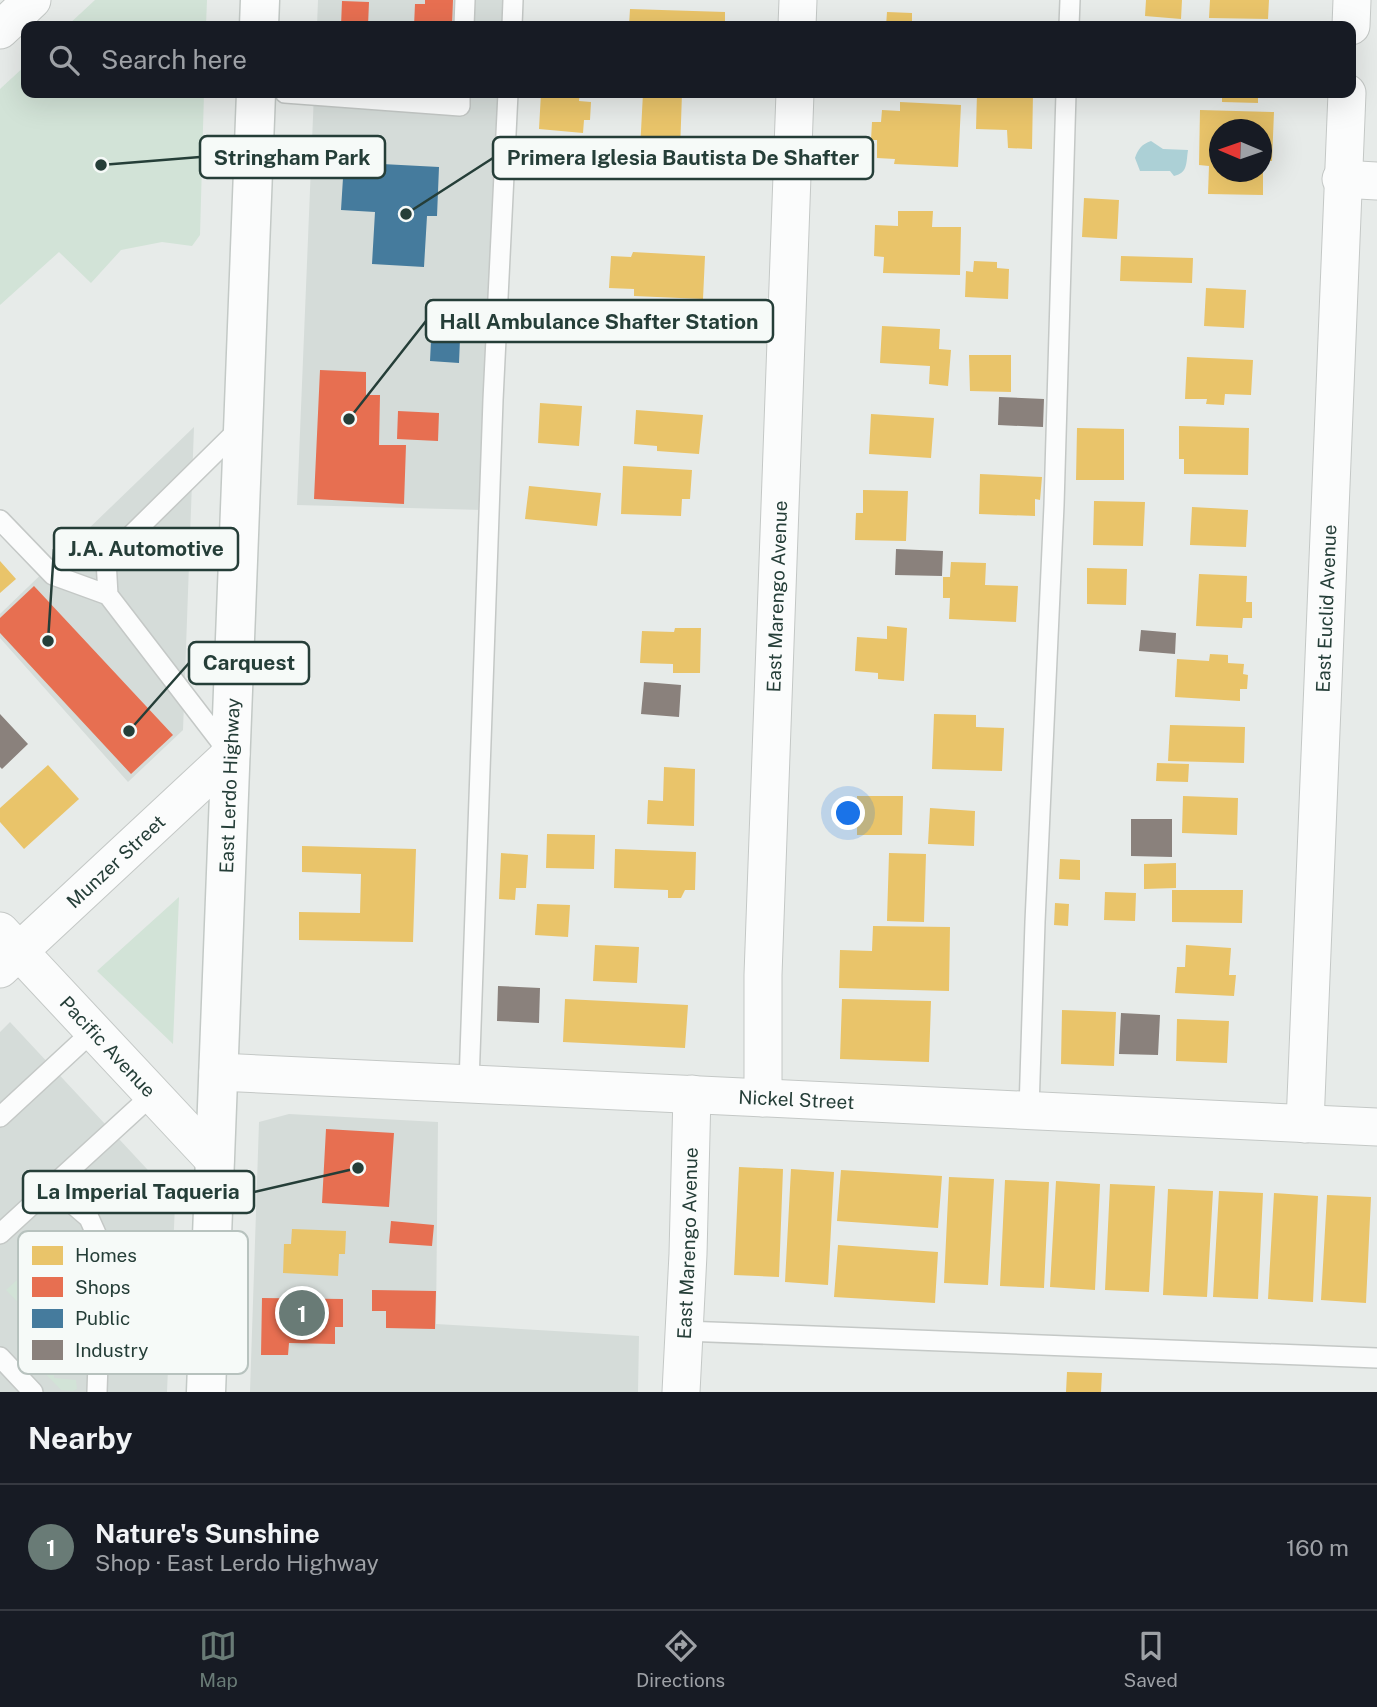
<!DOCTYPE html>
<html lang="en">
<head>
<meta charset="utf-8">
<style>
	body { margin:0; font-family:"Public Sans",sans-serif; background:#20242c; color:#f1f3f6 }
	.compass { position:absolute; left:1209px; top:119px; width:63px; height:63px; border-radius:50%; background:#171b24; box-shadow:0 7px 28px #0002; rotate:272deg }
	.you { position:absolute; left:849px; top:814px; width:24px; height:24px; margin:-18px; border:5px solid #fff; border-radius:50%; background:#1a73e8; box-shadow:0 0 0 10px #1a73e833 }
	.badge { display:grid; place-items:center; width:46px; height:46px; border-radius:50%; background:#697b76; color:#fff; font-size:23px; font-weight:700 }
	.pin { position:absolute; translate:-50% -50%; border:4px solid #fff; box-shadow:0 2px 7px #0006 }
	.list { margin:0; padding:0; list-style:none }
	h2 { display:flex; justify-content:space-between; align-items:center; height:91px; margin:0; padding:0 28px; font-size:30px }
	h2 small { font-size:23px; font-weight:400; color:#9ea1a6 }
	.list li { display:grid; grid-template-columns:46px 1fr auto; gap:21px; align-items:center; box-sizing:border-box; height:126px; padding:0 28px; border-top:2px solid #363941 }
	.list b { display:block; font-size:26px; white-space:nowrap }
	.list p { margin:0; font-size:23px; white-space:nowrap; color:#9ea1a6 }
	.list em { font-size:23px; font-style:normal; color:#9ea1a6 }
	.icon { flex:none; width:38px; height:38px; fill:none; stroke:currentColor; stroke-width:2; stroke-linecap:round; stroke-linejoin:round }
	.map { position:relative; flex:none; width:1377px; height:1392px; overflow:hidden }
	.search { position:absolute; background:#171b24; box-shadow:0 7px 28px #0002; left:21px; right:21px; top:21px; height:77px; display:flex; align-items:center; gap:18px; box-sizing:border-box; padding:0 24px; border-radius:14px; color:#9ea1a6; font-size:26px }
	.sheet { height:217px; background:#171b24 }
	nav { display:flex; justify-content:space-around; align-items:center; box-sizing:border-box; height:98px; border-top:2px solid #363941; background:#171b24; font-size:19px; color:#9ea1a6 }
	nav a { display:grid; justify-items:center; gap:4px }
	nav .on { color:#697b76 }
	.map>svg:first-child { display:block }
	.built { fill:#d5dcd9 }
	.green { fill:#d2e3d7 }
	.water { fill:#acd0d6 }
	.homes { fill:#e9c46a }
	.shops { fill:#e76f51 }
	.public { fill:#457b9d }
	.industry { fill:#8a817c }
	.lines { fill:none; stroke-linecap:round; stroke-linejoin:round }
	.lane-casing { stroke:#c4c8c6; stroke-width:22 }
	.street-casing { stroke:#c4c8c6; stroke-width:39 }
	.secondary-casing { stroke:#c3c9c6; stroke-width:41 }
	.lane { stroke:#fbfcfc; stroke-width:19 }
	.street { stroke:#fbfcfc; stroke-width:37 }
	.secondary { stroke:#fbfcfc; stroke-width:38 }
	.labels { text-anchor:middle; stroke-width:7; stroke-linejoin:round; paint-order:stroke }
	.street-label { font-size:19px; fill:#253e38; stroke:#f6faf8 }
	.key { fill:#f6faf8; stroke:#b7c2be; stroke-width:2 }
	.key-label { font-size:19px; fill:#253e38 }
	.leader { fill:none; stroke:#253e38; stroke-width:2.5 }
	.callout-dot { fill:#253e38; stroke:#f6faf8; stroke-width:2.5 }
	.callout { fill:#f6faf8; stroke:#253e38; stroke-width:2.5 }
	.callout-label { font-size:21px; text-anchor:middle; font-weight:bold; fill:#253e38 }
</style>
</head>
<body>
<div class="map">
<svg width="1377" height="1392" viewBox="0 0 1377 1392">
	<rect width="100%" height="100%" fill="#e7ebe9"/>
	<!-- built -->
	<path class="built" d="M318,0H504L503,26H317Z
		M314,93H501L483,510L297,505Z
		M194,427L183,730L128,782L0,638V614Z
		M10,1022L160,1183L175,1204L167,1392H0V1032Z
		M289,1114L438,1122L436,1324L639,1336L638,1392H250L259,1122Z"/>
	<!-- green -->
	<path class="green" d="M95,0H207L206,26H67Z
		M26,65V93H204L200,235L192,246L162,242L121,250L91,283L59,252L0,305V89Z
		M179,897L173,1044L97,971Z
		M56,1244L54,1378L76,1380L77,1389L73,1391L61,1390L34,1362L33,1353L50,1335L6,1290Z"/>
	<!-- water -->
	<path class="water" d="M1151,141L1163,149L1188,150C1186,163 1188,173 1174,176L1170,171H1140L1135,158C1138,149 1142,144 1151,141Z"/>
	<!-- homes -->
	<path class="homes" d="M1146,0H1182L1181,19L1145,16Z
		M1210,0H1269L1268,19L1209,18Z
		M630,9L725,12V26H629Z
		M887,12L912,13V26H886Z
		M541,93H580L579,101L591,102L590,120H584L583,133L539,129Z
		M643,93H682L680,152L640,150Z
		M977,93H1033L1032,149L1008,148L1007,130L976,129Z
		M1222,93H1258V103L1222,102Z
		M900,102L961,105L958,167L894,164L895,159L877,158V140H871L872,122H881L882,110L900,111Z
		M1200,110L1274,112L1272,161H1262V130H1220V172H1263V195L1208,194L1209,166L1199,165Z
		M1084,198L1119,200L1117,239L1082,237Z
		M898,211H933L932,227H961L960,275L883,273L884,257L874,256L875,225L898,226Z
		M633,252L705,256L703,299L634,296V289L609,288L611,256L631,257Z
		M1121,256L1193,258L1192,283L1120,281Z
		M974,261L997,262V268L1009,269L1008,299L965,297L966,271L973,272Z
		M1206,288L1246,290L1244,328L1204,326Z
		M882,326L940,329L939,349L951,350L948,386L929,384L930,366L880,363Z
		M969,355H1011V392L970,391Z
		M1187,357L1253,360L1251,395L1225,394L1224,405L1206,404L1207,399H1185Z
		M540,403L582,406L579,446L538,443Z
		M636,410L703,415L699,454L657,451V446L634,444Z
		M871,414L934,418L931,458L869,454Z
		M1179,426L1249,428L1248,475L1184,474V459H1179Z
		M1077,428L1124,429V480H1076Z
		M623,466L692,470L690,499H682L681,516L621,514Z
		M980,474L1042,477L1040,500L1035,499V516L979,514Z
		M529,486L601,493L597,526L525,519Z
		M863,490L908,491L906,541L855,540L856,513H863Z
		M1094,501L1145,502L1143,546L1093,545Z
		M1192,507L1248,510L1246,547L1190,545Z
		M0,561L16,579L0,593Z
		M951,562L986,563L985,585L1018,586L1016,622L949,619L950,598H943V577H950Z
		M1087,568L1127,569L1126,605L1087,604Z
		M1199,574L1247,576L1246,602H1252V618H1243L1242,628L1196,626Z
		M887,626L907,628L904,681L878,679V673L855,671L857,637L887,639Z
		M675,628H701L700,673H673V664L640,663L642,631L674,632Z
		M1210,654L1228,655V663L1244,664L1243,674L1248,675L1247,689H1240V701L1175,697L1177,659L1209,661Z
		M934,714L976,715V727L1004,728L1002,771L932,769Z
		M1170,725L1245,727L1244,763L1168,761Z
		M1157,763L1189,764L1188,782L1156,781Z
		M48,765L79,799L24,849L0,822V808Z
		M664,767L695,769L694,826L647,824L648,800L663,801Z
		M857,796H903L902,835H857Z
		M1183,796L1238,798L1237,835L1182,833Z
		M930,808L975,811L974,846L928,844Z
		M547,834L595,835L594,869L546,868Z
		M302,846L416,849L413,942L299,940V912L360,913L361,874L302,872Z
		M615,849L696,852L695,890H685L681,898H668V890L614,888Z
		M501,853L528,855L526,888H516L515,900L499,899Z
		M889,853L926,854L924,922L887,921Z
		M1060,859L1080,860V880L1059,879Z
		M1176,863V888L1144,889V864Z
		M1172,890H1243L1242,923L1172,922Z
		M1105,892L1136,893L1135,921L1104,920Z
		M1055,903L1069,904L1068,926L1054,925Z
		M537,904L570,905L568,937L535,935Z
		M873,926L950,927L949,991L839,988L840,950L872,951Z
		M595,945L639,947L637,983L593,981Z
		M1186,945L1231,948L1229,975H1236L1234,996L1175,993L1177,967H1185Z
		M565,999L688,1005L685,1048L563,1042Z
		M842,999L931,1001L929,1062L840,1059Z
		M1062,1010L1116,1012L1114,1066L1061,1064Z
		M1177,1019L1229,1021L1227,1063L1176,1061Z
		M739,1167L783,1169L779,1277L734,1275Z
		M791,1169L834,1172L828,1285L785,1282Z
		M841,1170L942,1176L938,1228L837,1221Z
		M949,1177L994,1179L988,1285L944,1283Z
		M1005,1180L1049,1182L1044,1288L1000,1286Z
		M1056,1181L1100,1184L1095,1290L1050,1287Z
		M1110,1184L1155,1186L1149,1292L1105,1290Z
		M1168,1189L1213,1191L1207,1297L1163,1295Z
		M1219,1191L1263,1193L1258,1299L1213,1297Z
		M1274,1193L1318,1196L1313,1302L1268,1299Z
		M1327,1195L1371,1197L1366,1303L1321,1300Z
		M292,1229L346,1231L345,1254H339L338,1276L283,1273L284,1244H291Z
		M838,1245L938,1252L935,1303L834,1297Z
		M1067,1372L1102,1373L1101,1392H1066Z"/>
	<!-- shops -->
	<path class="shops" d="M425,0H453L452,26H414L415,4H425Z
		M342,1L369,2L368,26H341Z
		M320,370L366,372V395H380L379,445H406L404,504L314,499Z
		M398,411L439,413L438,441L397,439Z
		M34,586L173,735L131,774L0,633V618Z
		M326,1129L394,1133L389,1207L322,1203Z
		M391,1221L434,1225L432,1246L389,1243Z
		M372,1290L436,1291L435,1329L386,1328V1311H372Z
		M262,1298L343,1299V1327H335V1344L289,1343L288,1355H261Z"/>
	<!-- public -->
	<path class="public" d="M344,162L439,167L437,216H427L424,267L372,264L375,212L341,210Z
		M433,300L481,303L479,339H460L459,363L430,361Z"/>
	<!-- industry -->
	<path class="industry" d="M999,397L1044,399L1043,427L998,425Z
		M896,549L943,551L942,576L895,575Z
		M1141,630L1176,633L1175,654L1139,651Z
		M644,682L681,685L679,717L641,714Z
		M0,714L28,744L2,769L0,767Z
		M1131,819H1172V857L1131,856Z
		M498,986L540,988L539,1023L497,1021Z
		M1121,1013L1160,1015L1158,1055L1119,1054Z"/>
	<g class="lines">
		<defs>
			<path id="lane" d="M464,26L465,0
				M512,26L513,0
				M1069,26L1070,0
				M285,93L460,106V93
				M0,520L53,575L108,595
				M227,750L108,595L106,560L242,426
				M469,1083L493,400L508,93
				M1029,1110L1035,922L1054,505L1066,93
				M0,1117L93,1031
				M52,1186L89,1218L102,1247L97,1392
				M0,1234L153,1094
				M684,1331L1377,1358
				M0,1357L33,1392"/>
			<g id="street">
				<path d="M797,26L798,0"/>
				<path d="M1351,26L1352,0"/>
				<path d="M0,30L32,0"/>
				<path d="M1341,179L1377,181"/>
				<path id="s1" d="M0,931L215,1161"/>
				<path id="s2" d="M0,969L231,754"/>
				<path id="s3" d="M218,1072L1377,1127"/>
				<path id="s4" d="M763,1098V975L795,93"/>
				<path id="s5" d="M1305,1124L1347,93"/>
				<path id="s6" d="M681,1392L688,1254L692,1094"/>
			</g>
			<g id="secondary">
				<path d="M259,26L260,0"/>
				<path id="s7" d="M206,1392L256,93"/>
			</g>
		</defs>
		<!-- lane casing -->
		<use href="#lane" class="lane-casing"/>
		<!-- street casing -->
		<use href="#street" class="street-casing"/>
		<!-- secondary casing -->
		<use href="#secondary" class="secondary-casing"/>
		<!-- lane -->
		<use href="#lane" class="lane"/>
		<!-- street -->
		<use href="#street" class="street"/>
		<!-- secondary -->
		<use href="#secondary" class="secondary"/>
	</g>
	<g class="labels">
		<!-- street labels -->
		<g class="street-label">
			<text dy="7" stroke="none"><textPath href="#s4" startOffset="502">East Marengo Avenue</textPath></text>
			<text dy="7" stroke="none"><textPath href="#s5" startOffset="516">East Euclid Avenue</textPath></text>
			<text dy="7" stroke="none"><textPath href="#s7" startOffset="607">East Lerdo Highway</textPath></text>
			<text dy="7" stroke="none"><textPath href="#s2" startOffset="158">Munzer Street</textPath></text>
			<text dy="7" stroke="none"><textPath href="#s1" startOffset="158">Pacific Avenue</textPath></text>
			<text dy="7" stroke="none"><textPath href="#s3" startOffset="579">Nickel Street</textPath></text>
			<text dy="7" stroke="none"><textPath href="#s6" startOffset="149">East Marengo Avenue</textPath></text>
		</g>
	</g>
	<!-- legend -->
	<rect x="18" y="1231" width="230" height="143" rx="10" class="key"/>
	<rect x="32" y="1246" width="31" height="19" fill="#e9c46a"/>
	<rect x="32" y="1277" width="31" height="20" fill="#e76f51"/>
	<rect x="32" y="1309" width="31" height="19" fill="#457b9d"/>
	<rect x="32" y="1340" width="31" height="20" fill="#8a817c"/>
	<g class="key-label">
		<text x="75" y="1262">Homes</text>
		<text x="75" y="1294">Shops</text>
		<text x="75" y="1325">Public</text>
		<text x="75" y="1357">Industry</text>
	</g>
	<!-- callouts -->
	<path class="leader" d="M101 165L200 157M406 214L493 158M349 419L426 321M48 641L54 549M129 731L189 663M358 1168L254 1192"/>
	<g class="callout-dot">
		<circle cx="101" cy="165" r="7"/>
		<circle cx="406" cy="214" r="7"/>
		<circle cx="349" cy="419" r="7"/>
		<circle cx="48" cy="641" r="7"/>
		<circle cx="129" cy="731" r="7"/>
		<circle cx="358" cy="1168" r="7"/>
	</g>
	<g class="callout">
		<rect x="200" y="136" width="185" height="42" rx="7"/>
		<rect x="493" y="137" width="380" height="42" rx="7"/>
		<rect x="426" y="300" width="347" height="42" rx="7"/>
		<rect x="54" y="528" width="184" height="42" rx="7"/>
		<rect x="189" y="642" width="120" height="42" rx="7"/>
		<rect x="23" y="1171" width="231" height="42" rx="7"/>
	</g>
	<g class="callout-label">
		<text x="292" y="165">Stringham Park</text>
		<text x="683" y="165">Primera Iglesia Bautista De Shafter</text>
		<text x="599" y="329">Hall Ambulance Shafter Station</text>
		<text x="146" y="556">J.A. Automotive</text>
		<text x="249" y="670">Carquest</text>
		<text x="138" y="1199">La Imperial Taqueria</text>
	</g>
</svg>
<svg class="compass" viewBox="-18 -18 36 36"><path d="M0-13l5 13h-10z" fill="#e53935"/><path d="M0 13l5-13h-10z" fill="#9ea1a6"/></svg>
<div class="you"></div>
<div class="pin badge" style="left:302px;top:1313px">1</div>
<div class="search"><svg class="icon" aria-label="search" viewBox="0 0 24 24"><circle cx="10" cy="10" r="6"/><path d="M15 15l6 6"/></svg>Search here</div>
</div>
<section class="sheet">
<h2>Nearby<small></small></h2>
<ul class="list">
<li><span class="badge">1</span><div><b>Nature's Sunshine</b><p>Shop · East Lerdo Highway</p></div><em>160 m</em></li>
</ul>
</section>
<nav>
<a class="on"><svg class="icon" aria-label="map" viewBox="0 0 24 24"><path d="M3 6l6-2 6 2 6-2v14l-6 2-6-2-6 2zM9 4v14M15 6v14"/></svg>Map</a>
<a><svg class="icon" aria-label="directions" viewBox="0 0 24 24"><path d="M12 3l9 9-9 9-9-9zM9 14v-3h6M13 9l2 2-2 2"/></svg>Directions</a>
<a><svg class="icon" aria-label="saved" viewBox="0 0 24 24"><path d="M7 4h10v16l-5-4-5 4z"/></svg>Saved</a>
</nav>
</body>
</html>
